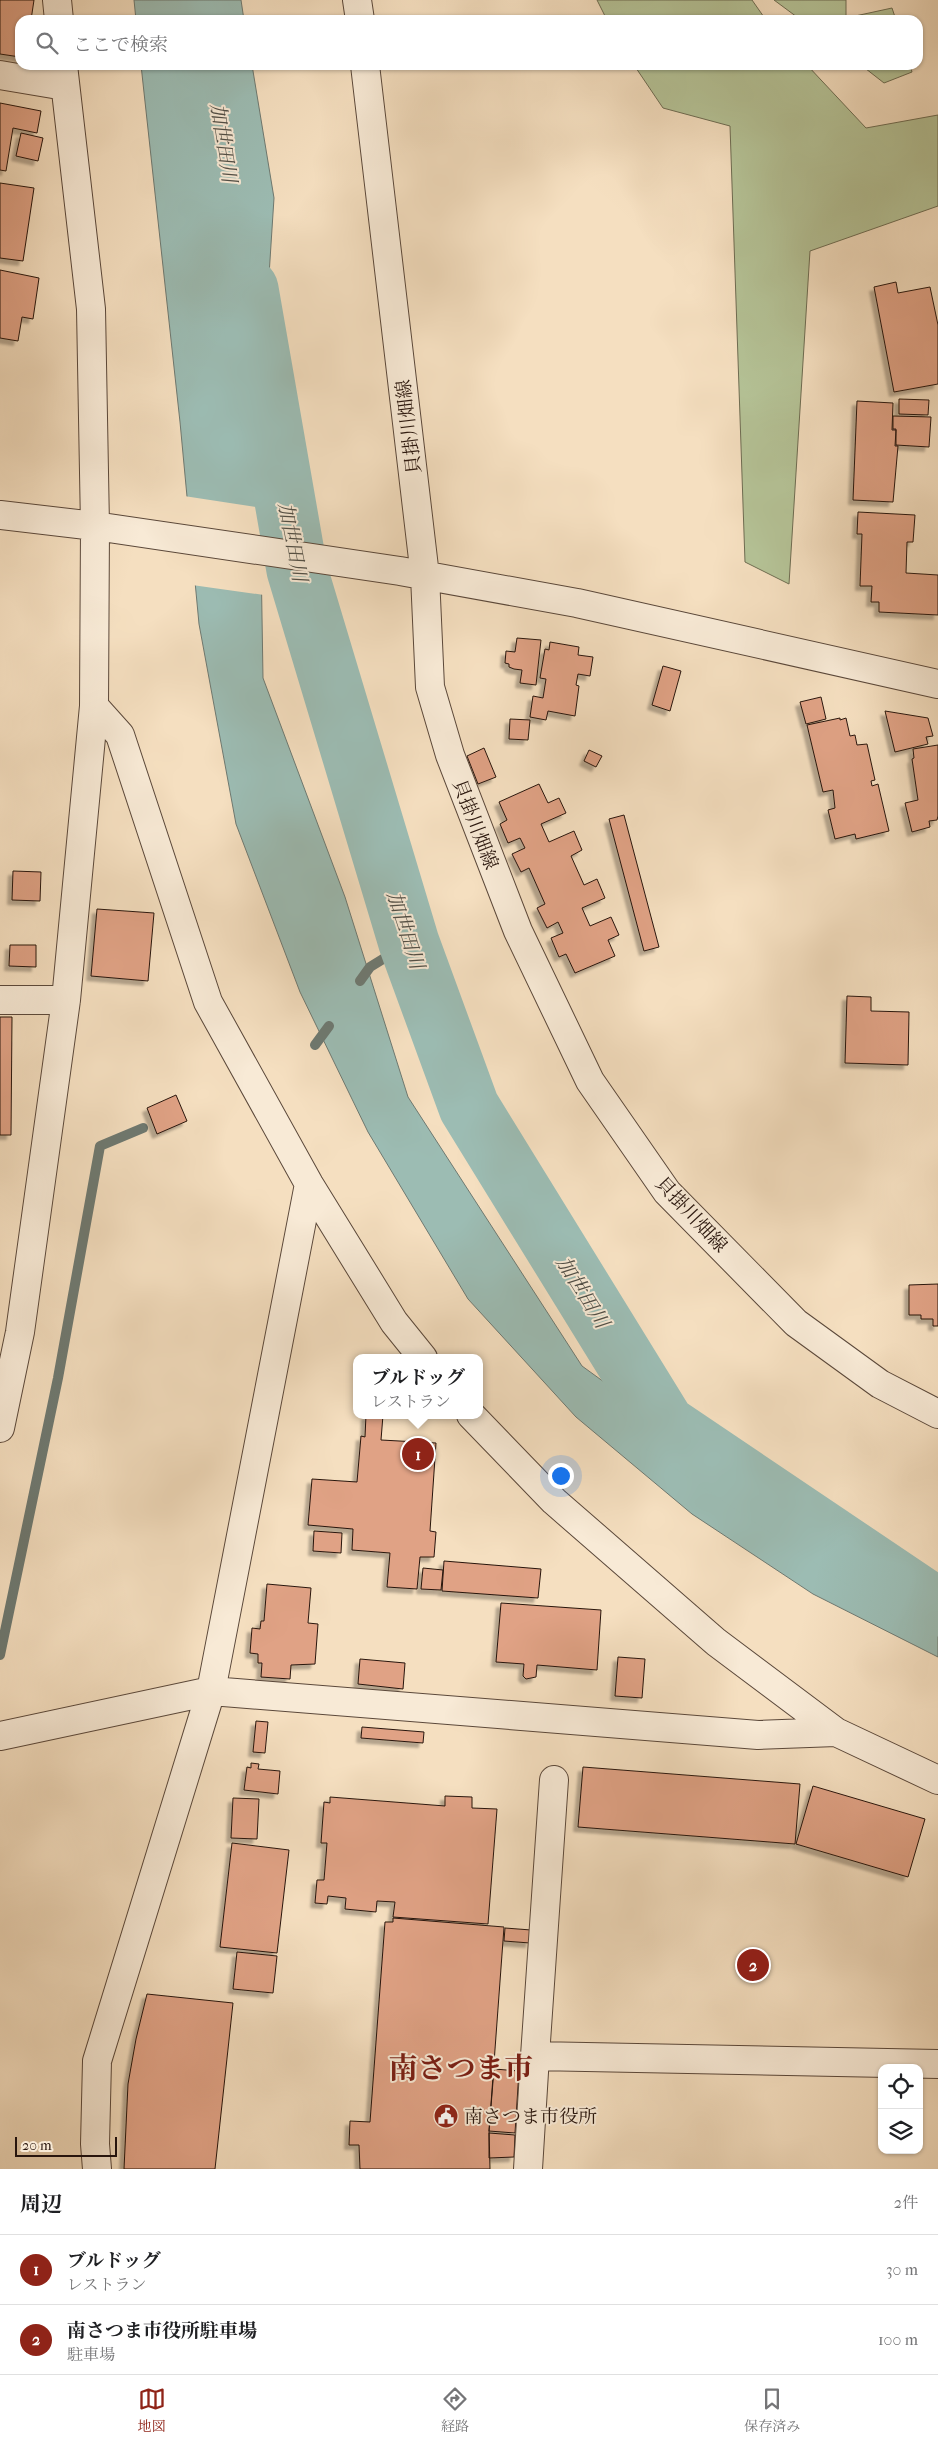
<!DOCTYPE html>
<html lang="ja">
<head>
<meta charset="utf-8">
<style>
	body { margin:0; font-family:"IM FELL French Canon","Noto Serif JP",serif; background:#f6f6f6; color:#202124 }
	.controls { position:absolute; right:15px; bottom:15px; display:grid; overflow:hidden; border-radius:10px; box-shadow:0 1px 4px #0004 }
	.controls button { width:45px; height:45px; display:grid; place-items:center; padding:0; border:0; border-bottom:1px solid #e0e0e0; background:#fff; color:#202124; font:25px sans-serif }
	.scale { position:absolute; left:15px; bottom:12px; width:102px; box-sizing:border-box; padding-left:5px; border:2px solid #28150d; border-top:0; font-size:14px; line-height:18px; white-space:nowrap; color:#28150d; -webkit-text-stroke:4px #f8ead6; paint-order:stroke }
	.you { position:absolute; left:560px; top:1475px; width:18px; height:18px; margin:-12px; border:4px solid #fff; border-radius:50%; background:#1a73e8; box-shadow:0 0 0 8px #1a73e833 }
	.badge { display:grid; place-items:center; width:32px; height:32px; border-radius:50%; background:#8f2418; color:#fff; font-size:16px; font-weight:700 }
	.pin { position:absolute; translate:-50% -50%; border:2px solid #fff; box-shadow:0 1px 5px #0006 }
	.popup { position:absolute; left:353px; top:1354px; width:130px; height:65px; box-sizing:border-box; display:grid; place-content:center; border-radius:10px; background:#fff; filter:drop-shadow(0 1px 4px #0005); font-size:16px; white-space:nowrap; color:#757577 }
	.popup b { font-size:19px; color:#202124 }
	.popup::after { content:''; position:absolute; left:50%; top:100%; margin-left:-10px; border:10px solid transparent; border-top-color:#fff }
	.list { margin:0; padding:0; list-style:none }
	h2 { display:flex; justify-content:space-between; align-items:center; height:65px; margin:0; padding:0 20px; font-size:21px }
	h2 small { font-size:16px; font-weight:400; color:#757577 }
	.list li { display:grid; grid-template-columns:32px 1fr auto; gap:15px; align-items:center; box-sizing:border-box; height:70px; padding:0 20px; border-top:1px solid #e0e0e0 }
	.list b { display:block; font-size:19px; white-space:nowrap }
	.list p { margin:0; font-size:16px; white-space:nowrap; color:#757577 }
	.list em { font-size:16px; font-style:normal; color:#757577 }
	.icon { flex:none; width:28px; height:28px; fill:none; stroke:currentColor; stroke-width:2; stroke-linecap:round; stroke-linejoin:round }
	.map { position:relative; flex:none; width:938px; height:2169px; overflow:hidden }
	.search { position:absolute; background:#fff; box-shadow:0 1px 4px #0004; left:15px; right:15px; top:15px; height:55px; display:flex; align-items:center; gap:12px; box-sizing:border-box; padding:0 18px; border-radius:15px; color:#757577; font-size:19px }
	.sheet { height:205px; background:#fff }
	nav { display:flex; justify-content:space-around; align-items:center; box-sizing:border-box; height:70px; border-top:1px solid #e0e0e0; background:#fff; font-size:14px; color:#757577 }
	nav a { display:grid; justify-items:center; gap:2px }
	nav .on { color:#8f2418 }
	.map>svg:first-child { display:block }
	.green { fill:#b5c397; stroke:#6e6c52 }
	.water { fill:#9cbcb3; stroke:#6e7971 }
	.pier { fill:#f5dfc0 }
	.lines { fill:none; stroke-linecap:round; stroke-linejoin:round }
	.stream { stroke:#6e7971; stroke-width:10 }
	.river { stroke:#9cbcb3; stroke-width:61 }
	.building { fill:#e0a285; stroke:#28150d; filter:url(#shadow) }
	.minor-casing { stroke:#5b483a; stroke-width:30 }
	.minor { stroke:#f8ead6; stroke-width:28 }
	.labels { text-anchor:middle; stroke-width:4; stroke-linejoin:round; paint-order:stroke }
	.street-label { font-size:19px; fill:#28150d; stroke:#f8ead6 }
	.poi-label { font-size:19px; fill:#28150d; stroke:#f8ead6; text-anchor:start }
	.water-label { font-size:20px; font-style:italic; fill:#514f47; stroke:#f8ead6 }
	.town-label { font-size:29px; font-weight:bold; fill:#7a1f14; stroke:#f8ead6 }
</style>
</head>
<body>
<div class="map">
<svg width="938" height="2169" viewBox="0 0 938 2169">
	<defs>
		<filter id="shadow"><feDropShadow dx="-4.5" dy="4.5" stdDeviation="1" flood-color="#0004"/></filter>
	</defs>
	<rect width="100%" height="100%" fill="#f5dfc0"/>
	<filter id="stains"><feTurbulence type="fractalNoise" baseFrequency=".004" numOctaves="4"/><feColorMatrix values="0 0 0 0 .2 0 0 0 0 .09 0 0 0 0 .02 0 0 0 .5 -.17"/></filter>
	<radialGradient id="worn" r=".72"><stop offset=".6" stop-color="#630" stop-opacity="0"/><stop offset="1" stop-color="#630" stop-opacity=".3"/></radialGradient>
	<!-- green -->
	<path class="green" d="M597,0H752L766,20H607Z
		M774,0H846V18L892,8L896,20H801Z
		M634,65H807L866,128L938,115V206L810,251L789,584L745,562L730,126L663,108Z
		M861,65H910L912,72L884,83Z"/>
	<!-- water -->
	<path class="water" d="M134,0H241L244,20H136Z
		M141,65H252L274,198L259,431L263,678L345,897L408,1097L582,1366L804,1527L938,1596V1657L813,1594L692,1514L576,1417L468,1299L368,1132L300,992L236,824L199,624L180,422Z"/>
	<!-- pier -->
	<path class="pier" d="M184,496L263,508L264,595L192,585Z"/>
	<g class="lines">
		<!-- stream -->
		<path class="stream" d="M360,981L370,967L409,943
			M315,1045L329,1026
			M0,1655L58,1378L100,1146L143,1128"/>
		<!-- river -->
		<path class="river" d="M248,289L297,570L409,943L469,1107L665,1425L923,1599L938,1606"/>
	</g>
	<!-- building -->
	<path class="building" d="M0,0H34L31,20H20V57L0,54Z
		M0,103L41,111L37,133L13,128L6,171L0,170Z
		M21,133L43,138L38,161L16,156Z
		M0,183L34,188L23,261L0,258Z
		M0,270L39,278L33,319L22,317L18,341L0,338Z
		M896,282L898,293L930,287L938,325V384L894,392L874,287Z
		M899,399L929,400L928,415L899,414Z
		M857,401L893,403L892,430H896L895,446H898L893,502L853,500Z
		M893,416L931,417L929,447L896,445V429H893Z
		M858,512L915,515L913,542H907L906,573L938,575V615L879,612V602H871L872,586H860L862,534H857Z
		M517,638L541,640L536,685L520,683L522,670L514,669L509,667V664L505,663L506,651L515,652Z
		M550,642L579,647L578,655L593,657L590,676L578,674L576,685L579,686L575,716L548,711L546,720L530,717L533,696L543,698L546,679L540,678L545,649L549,650Z
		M663,666L681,671L670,711L652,705Z
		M821,697L826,719L806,724L800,702Z
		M885,711L928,718L933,736L926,737L928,744L895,752Z
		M840,718V720L846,718L850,736L855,735L857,745L867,744L875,780L871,781L872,786L878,784L889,831L856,839L855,834L835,839L828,810L835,808L833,790L823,792L807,725Z
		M510,719L530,720L528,740L509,739Z
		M938,745V816L937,820L929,821L930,827L912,832L905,803L918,800L912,759L914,758L913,749Z
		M484,748L496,777L478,784L467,756Z
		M589,750L602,756L596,767L584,761Z
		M539,784L548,803L559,798L566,813L541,824L549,842L574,831L582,850L571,856L584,885L597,879L605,898L582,908L590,926L611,917L619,935L608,940L615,956L575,973L566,954L559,957L551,938L563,933L558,922L547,928L537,908L545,904L529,868L521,872L512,854L525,848L520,838L508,843L500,824L507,820L499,802Z
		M624,815L659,947L644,951L609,819Z
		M13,871L41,872L40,901L12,900Z
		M97,909L154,913L148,981L91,976Z
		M10,945H36V967L9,966Z
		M847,996L871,997V1011L909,1012L908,1065L845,1063Z
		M0,1017H12L11,1135H0Z
		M176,1095L187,1121L157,1134L147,1108Z
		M938,1284V1326H933V1319H921V1315H909V1285Z
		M366,1415H383L381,1440L436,1443L430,1531L436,1532L434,1557H420L417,1589L387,1587L390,1553L352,1550L353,1529L308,1525L312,1479L357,1482L361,1436L365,1437Z
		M314,1531L342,1533L341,1553L313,1551Z
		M444,1561L541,1569L538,1598L442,1591Z
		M423,1568L443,1570L441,1590L421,1589Z
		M267,1584L311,1588L308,1623L318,1624L315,1664L291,1665L290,1679L261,1677L262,1663H258V1654L250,1653L252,1628L260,1629L261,1621H264Z
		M501,1603L601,1610L597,1670L537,1665L536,1677L526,1679L523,1676L524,1664L496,1662Z
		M618,1657L645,1659L642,1698L615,1696Z
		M360,1659L405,1663L403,1689L358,1684Z
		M256,1721L268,1722L265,1753L253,1752Z
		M362,1727L424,1732L423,1743L361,1738Z
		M251,1763L259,1764L258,1769L280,1771L278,1794L244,1790L247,1767L251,1768Z
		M583,1767L800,1784L795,1844L578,1827Z
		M813,1786L925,1819L908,1877L796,1844Z
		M445,1796L472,1797V1808L497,1809L488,1924L393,1917L395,1902L377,1901L376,1912L345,1909L346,1898L328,1896L327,1904L315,1903L317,1880H324L327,1843H321L324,1802L330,1803V1797L445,1806Z
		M233,1798L259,1799L257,1839L231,1838Z
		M232,1843L289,1850L277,1953L220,1947Z
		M393,1918L504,1927L489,2131L490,2169H360L359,2145H349L350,2121L370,2122L385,1922H393Z
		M505,1928L531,1930L530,1943L504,1941Z
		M237,1952L277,1956L273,1993L233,1989Z
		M147,1994L233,2003L215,2169H124L128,2084L136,2039Z
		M494,2069L519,2071L515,2133L489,2131Z
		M489,2133L515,2135L514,2157L489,2158Z"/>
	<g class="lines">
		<defs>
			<path id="minor" d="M57,0L59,20
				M357,0L360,20
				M365,65L425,576L430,687L450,755L518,931L590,1081L667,1192L796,1323L880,1384L938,1414
				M0,75L65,86
				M0,515L95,526L400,571L577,603L938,684
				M94,706L120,735L208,1002L309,1184L394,1322L423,1358
				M0,1000H66
				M471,1415L554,1501L716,1642L836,1732L938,1780
				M0,1428L20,1332L66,1000L94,706L95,526L91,309L63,65
				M0,1736L211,1691L758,1735L836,1732
				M535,2056L554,1780
				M97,2169L95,2144L97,2061L211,1691L309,1184
				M528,2169L535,2056L938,2064"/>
		</defs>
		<!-- minor casing -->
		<use href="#minor" class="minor-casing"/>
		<!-- minor -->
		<use href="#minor" class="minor"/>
	</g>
	<!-- icons -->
	<defs>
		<symbol id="civic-disc" viewBox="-11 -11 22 22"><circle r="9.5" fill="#8f2418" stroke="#f8ead6"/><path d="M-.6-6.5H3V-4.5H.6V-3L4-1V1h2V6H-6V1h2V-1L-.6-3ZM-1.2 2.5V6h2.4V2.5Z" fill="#fff"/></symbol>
	</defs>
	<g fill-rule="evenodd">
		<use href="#civic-disc" x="432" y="2102" width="28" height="28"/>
	</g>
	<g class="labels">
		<!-- street labels -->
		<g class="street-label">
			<text transform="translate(408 427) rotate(-97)" y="7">貝掛川畑線</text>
			<text transform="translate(476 824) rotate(69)" y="7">貝掛川畑線</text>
			<text transform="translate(692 1214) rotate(47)" y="7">貝掛川畑線</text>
		</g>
		<!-- poi labels -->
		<g class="poi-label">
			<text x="464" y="2123">南さつま市役所</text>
		</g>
		<!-- water labels -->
		<g class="water-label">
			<text transform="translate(224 143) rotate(81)" y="7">加世田川</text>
			<text transform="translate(293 542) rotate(79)" y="7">加世田川</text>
			<text transform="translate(406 930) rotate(72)" y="7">加世田川</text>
			<text transform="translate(583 1292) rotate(58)" y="7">加世田川</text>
		</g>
		<!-- town labels -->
		<g class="town-label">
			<text x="461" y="2078">南さつま市</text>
		</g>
	</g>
	<rect width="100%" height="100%" filter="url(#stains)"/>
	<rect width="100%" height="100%" fill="url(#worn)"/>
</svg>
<div class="controls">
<button><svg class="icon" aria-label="locate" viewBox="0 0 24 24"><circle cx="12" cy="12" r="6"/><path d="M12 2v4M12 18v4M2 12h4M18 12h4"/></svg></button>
<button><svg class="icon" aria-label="layers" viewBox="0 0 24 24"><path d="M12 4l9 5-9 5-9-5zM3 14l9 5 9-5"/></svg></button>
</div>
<div class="scale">20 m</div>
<div class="you"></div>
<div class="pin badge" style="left:418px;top:1454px">1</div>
<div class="popup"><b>ブルドッグ</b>レストラン</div>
<div class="pin badge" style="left:753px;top:1965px">2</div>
<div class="search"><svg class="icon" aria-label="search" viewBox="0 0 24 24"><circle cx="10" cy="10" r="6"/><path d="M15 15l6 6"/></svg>ここで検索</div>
</div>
<section class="sheet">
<h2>周辺<small>2件</small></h2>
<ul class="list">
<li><span class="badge">1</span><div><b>ブルドッグ</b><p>レストラン</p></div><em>30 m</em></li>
<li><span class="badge">2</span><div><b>南さつま市役所駐車場</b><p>駐車場</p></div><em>100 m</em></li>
</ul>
</section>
<nav>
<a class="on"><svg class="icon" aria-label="map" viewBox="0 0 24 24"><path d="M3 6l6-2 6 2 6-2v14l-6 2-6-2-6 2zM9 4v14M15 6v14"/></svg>地図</a>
<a><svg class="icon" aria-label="directions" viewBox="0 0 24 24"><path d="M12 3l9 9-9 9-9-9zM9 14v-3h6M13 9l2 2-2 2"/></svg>経路</a>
<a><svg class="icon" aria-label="saved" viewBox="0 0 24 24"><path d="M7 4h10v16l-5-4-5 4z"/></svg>保存済み</a>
</nav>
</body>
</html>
